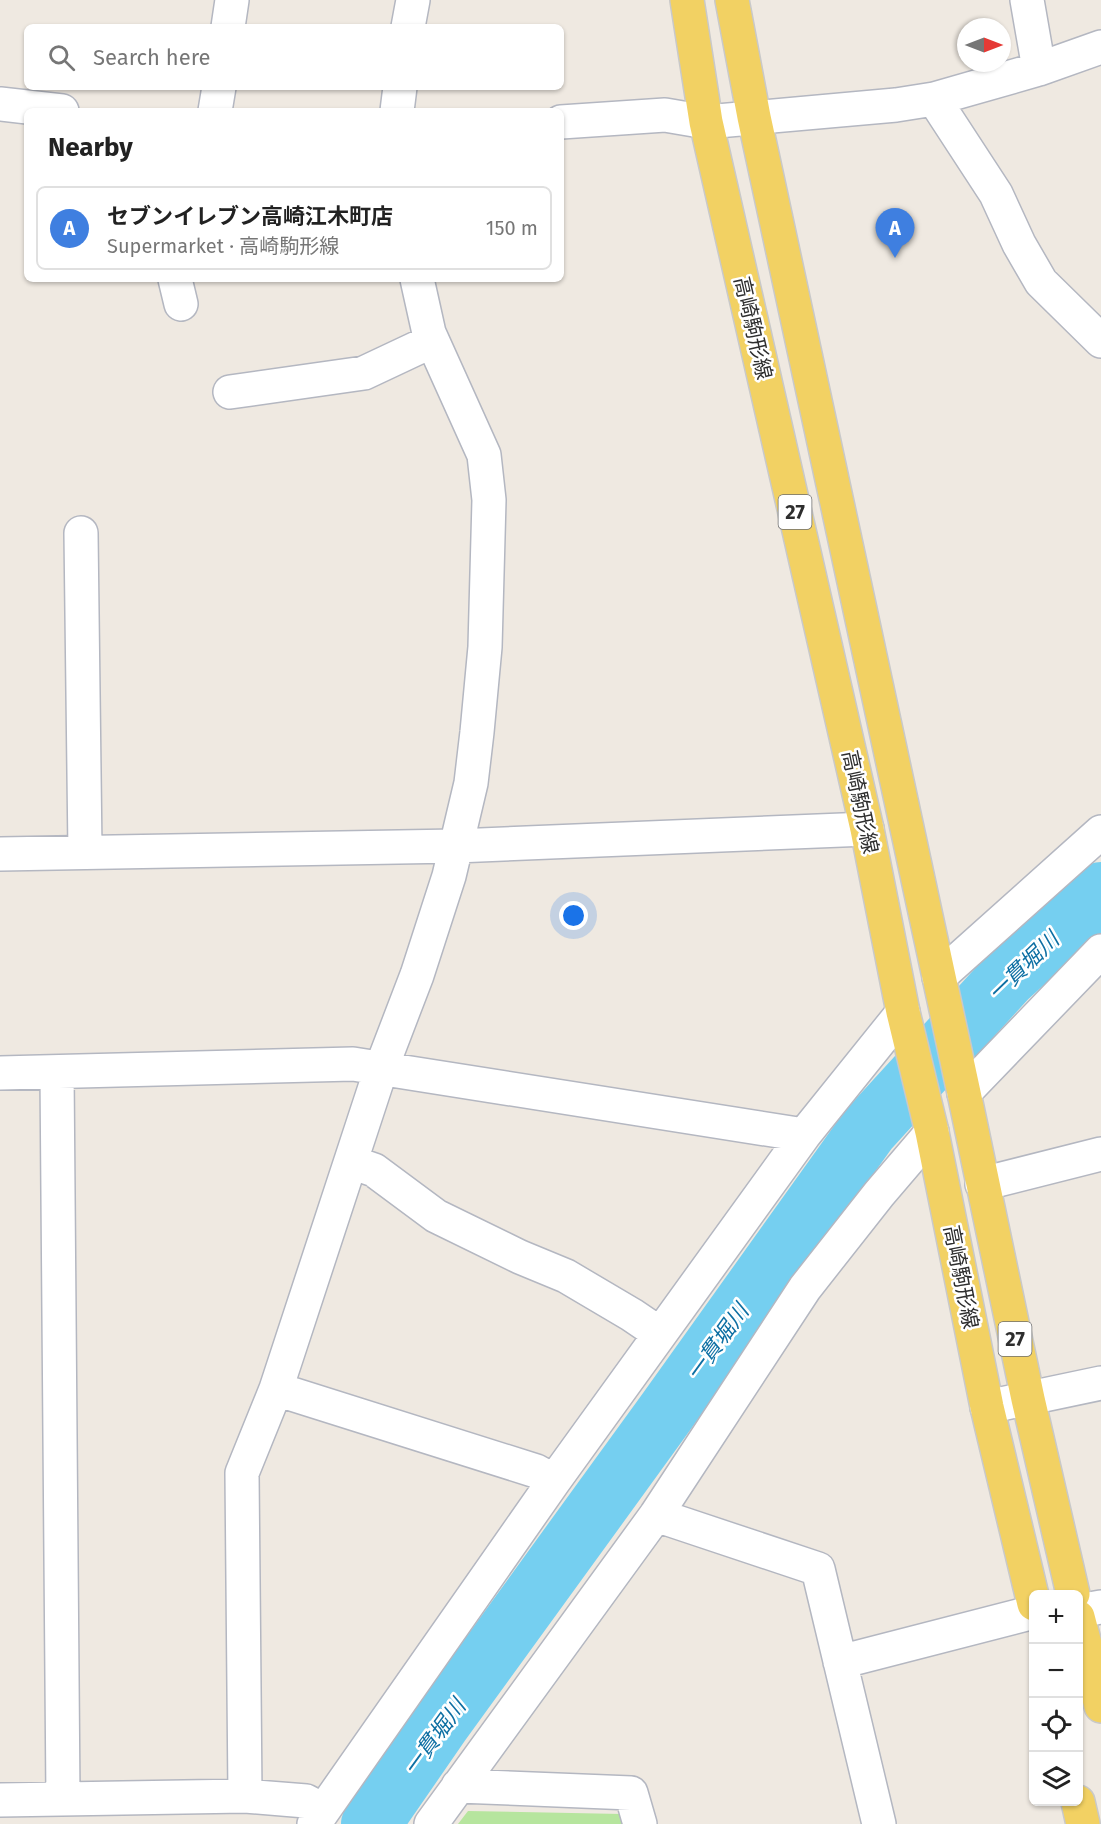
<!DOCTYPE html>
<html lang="en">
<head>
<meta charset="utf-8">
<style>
	body { margin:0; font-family:"Fira Sans","Noto Sans JP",sans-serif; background:#f2f2f2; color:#222 }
	.controls { position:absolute; right:18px; bottom:18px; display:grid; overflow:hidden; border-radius:9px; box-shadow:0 2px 4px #0004 }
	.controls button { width:54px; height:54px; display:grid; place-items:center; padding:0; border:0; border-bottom:2px solid #e0e0e0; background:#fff; color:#222; font:30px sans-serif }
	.compass { position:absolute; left:957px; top:18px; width:54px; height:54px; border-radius:50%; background:#fff; box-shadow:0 2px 4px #0004; rotate:90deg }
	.you { position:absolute; left:574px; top:916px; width:21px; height:21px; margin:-15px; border:4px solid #fff; border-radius:50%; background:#1a73e8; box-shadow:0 0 0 9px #1a73e833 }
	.badge { display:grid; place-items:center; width:39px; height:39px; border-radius:50%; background:#0b8043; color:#fff; font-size:20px; font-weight:700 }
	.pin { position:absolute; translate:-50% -50px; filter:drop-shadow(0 2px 3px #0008) }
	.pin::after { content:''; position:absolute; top:32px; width:21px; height:18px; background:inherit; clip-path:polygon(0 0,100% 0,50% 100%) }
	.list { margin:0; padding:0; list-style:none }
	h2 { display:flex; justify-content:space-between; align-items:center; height:78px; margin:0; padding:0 24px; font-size:26px }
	h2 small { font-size:20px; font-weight:400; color:#767676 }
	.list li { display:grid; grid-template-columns:39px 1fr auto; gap:18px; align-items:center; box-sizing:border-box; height:84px; margin:0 12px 12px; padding:0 12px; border:2px solid #e0e0e0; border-radius:9px }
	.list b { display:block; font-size:22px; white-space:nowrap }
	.list p { margin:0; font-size:20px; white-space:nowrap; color:#767676 }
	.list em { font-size:20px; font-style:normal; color:#767676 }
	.icon { flex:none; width:33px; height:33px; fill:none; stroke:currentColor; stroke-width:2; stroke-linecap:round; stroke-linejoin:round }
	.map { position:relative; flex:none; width:1101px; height:1824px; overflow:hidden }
	.search { position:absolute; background:#fff; box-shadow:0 2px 4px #0004; left:24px; top:24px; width:540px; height:66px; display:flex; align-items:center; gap:15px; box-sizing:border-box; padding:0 21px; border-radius:9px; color:#767676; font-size:22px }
	.panel { position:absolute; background:#fff; box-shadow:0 2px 4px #0004; left:24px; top:108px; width:540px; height:174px; border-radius:9px }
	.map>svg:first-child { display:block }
	.park { fill:#b6e59e }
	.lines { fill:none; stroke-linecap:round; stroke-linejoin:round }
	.river { stroke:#75cff0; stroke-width:60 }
	.minor-casing { stroke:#b4b7c1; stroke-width:36 }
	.major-casing { stroke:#c9c9c9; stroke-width:36 }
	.minor { stroke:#fff; stroke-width:33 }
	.major { stroke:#f2d163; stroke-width:33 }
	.labels { text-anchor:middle; stroke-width:5; stroke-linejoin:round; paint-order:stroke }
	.shield { fill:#fff; stroke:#6d6d6d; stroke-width:1.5 }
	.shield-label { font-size:20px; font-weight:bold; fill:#2e2e2e }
	.street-label { font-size:21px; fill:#2e2e2e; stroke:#fff }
	.water-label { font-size:22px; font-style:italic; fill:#0d6fa3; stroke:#fff }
</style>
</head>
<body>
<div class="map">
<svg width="1101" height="1824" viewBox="0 0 1101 1824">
	<rect width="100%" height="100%" fill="#efe9e1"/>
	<!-- park -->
	<path class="park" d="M468,1811L622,1814L625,1824H458Z"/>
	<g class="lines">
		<!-- river -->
		<path class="river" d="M371,1824L440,1724L667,1411L868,1130L1006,979L1101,892"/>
		<defs>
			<path id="minor" d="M1027,0L1039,69
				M228,27L232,0
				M408,27L413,0
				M934,99L996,194L1019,244L1041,282L1101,341
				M0,104L62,111
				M215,111L219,87
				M397,111L400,87
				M561,122L665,115L706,122L896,105L934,99L1039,69L1101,47
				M175,279L181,304
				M230,392L364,373L432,341
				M81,533L85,852
				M0,854L456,846L867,829
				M939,977L1101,832
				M57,1072L63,1799
				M0,1073L353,1064L804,1135
				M964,1093L1101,951
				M351,1162L374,1170L436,1216L520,1257L566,1276L632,1315L660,1334
				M982,1184L1101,1154
				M276,1389L536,1471L554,1481
				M987,1407L1101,1383
				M656,1515L818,1569L879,1824
				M1078,1611L1101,1607
				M840,1662L1034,1612
				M458,1786L631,1793L640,1824
				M245,1796L242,1473L276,1389L381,1069L417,975L449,876L471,783L477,732L485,647L489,500L484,455L429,333L417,279
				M0,1800L245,1796L306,1801L323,1810
				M314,1824L554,1481L804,1135L903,1012
				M431,1824L656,1515L805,1288L879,1194L932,1132"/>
			<path id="major" d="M687,0L706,122L867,829L903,1012L932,1132L987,1407L1034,1604
				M732,0L754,117L964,1093L1028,1399L1073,1594
				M1078,1617L1101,1706
				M1078,1802L1083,1824"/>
		</defs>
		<!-- minor casing -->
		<use href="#minor" class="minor-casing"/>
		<!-- major casing -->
		<use href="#major" class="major-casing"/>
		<!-- minor -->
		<use href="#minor" class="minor"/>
		<!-- major -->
		<use href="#major" class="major"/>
	</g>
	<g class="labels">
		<!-- shield labels -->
		<g class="shield">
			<rect x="778.5" y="495" width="33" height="34" rx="4.5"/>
			<rect x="998.5" y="1322" width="33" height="34" rx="4.5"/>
		</g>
		<g class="shield-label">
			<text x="795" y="519">27</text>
			<text x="1015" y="1346">27</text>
		</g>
		<!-- street labels -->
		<g class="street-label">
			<text transform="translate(753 328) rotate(77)" y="7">高崎駒形線</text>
			<text transform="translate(860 802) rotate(78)" y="7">高崎駒形線</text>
			<text transform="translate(961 1277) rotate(79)" y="7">高崎駒形線</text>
		</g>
		<!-- water labels -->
		<g class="water-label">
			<text transform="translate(1023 966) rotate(-44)" y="8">一貫堀川</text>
			<text transform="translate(717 1342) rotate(-54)" y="8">一貫堀川</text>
			<text transform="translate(434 1737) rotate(-54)" y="8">一貫堀川</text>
		</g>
	</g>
</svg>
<div class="controls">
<button>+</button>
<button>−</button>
<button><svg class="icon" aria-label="locate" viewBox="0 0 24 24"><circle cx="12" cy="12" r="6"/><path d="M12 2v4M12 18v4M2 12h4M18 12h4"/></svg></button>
<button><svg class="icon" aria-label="layers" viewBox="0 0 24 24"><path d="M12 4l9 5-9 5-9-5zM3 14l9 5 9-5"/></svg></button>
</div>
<svg class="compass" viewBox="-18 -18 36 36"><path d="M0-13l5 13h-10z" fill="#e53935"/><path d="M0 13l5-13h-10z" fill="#767676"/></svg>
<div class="you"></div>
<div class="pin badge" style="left:895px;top:258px;background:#3f7fe0">A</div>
<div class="search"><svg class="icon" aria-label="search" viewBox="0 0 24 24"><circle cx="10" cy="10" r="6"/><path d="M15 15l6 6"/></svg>Search here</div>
<section class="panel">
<h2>Nearby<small></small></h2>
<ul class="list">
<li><span class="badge" style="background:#3f7fe0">A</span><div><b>セブンイレブン高崎江木町店</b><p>Supermarket · 高崎駒形線</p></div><em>150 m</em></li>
</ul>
</section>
</div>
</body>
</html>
